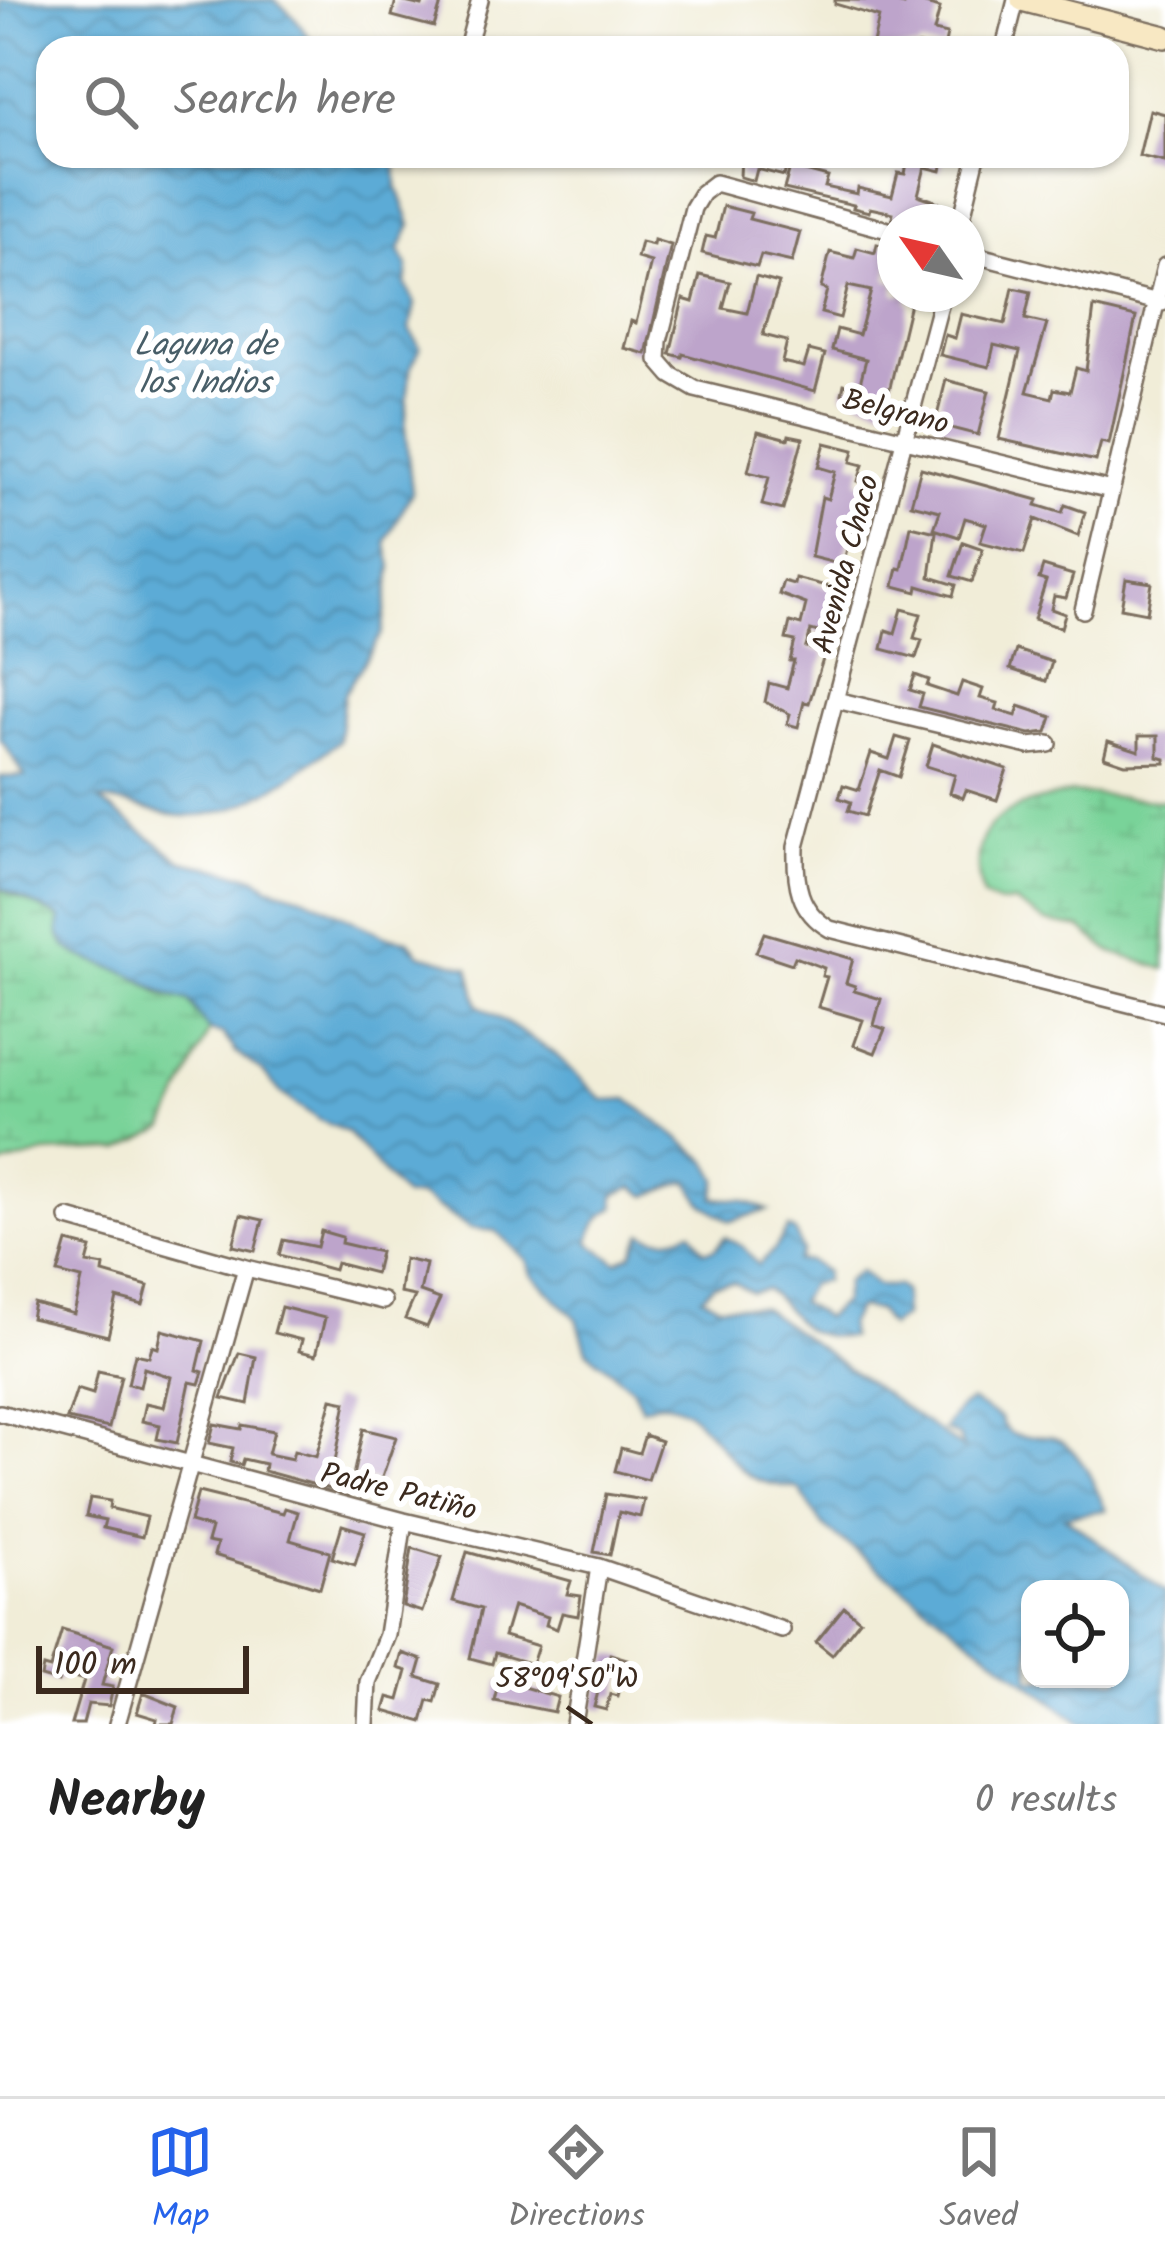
<!DOCTYPE html>
<html lang="en">
<head>
<meta charset="utf-8">
<style>
	body { margin:0; font-family:Kalam,sans-serif; background:#f2f2f2; color:#222 }
	.controls { position:absolute; right:36px; bottom:36px; display:grid; overflow:hidden; border-radius:24px; box-shadow:0 3px 9px #0004 }
	.controls button { width:108px; height:108px; display:grid; place-items:center; padding:0; border:0; border-bottom:3px solid #e0e0e0; background:#fff; color:#222; font:60px sans-serif }
	.compass { position:absolute; left:877px; top:204px; width:108px; height:108px; border-radius:50%; background:#fff; box-shadow:0 3px 9px #0004; rotate:304deg }
	.scale { position:absolute; left:36px; bottom:30px; width:213px; box-sizing:border-box; padding-left:12px; border:6px solid #3b2a1e; border-top:0; font-size:33px; line-height:42px; white-space:nowrap; color:#3b2a1e; -webkit-text-stroke:9px #fff; paint-order:stroke }
	.list { margin:0; padding:0; list-style:none }
	h2 { display:flex; justify-content:space-between; align-items:center; height:156px; margin:0; padding:0 48px; font-size:51px }
	h2 small { font-size:39px; font-weight:400; color:#767676 }
	.icon { flex:none; width:66px; height:66px; fill:none; stroke:currentColor; stroke-width:2; stroke-linecap:round; stroke-linejoin:round }
	.map { position:relative; flex:none; width:1165px; height:1724px; overflow:hidden }
	.search { position:absolute; background:#fff; box-shadow:0 3px 9px #0004; left:36px; right:36px; top:36px; height:132px; display:flex; align-items:center; gap:30px; box-sizing:border-box; padding:0 42px; border-radius:36px; color:#767676; font-size:45px }
	.sheet { height:372px; background:#fff }
	nav { display:flex; justify-content:space-around; align-items:center; box-sizing:border-box; height:168px; border-top:3px solid #e0e0e0; background:#fff; font-size:33px; color:#767676 }
	nav a { display:grid; justify-items:center; gap:6px }
	nav .on { color:#2563eb }
	.map>svg:first-child { display:block }
	.wetland { fill:url(#wetland-marsh); stroke:#5a7e5c; stroke-width:3 }
	.water { fill:url(#water-waves); stroke:#4c6a7a; stroke-width:3; fill-rule:evenodd }
	.building { fill:#bda4cb }
	.lines { fill:none; stroke-linecap:round; stroke-linejoin:round }
	.street-casing { stroke:#7b6e5f; stroke-width:20 }
	.secondary-casing { stroke:#7b6e5f; stroke-width:26 }
	.street { stroke:#fff; stroke-width:15 }
	.secondary { stroke:#f8e8c3; stroke-width:21 }
	.ticks { fill:none; stroke:#3b2a1e; stroke-width:4.5 }
	.labels { text-anchor:middle; stroke-width:12; stroke-linejoin:round; paint-order:stroke }
	.street-label { font-size:30px; fill:#3b2a1e; stroke:#fff }
	.water-label { font-size:33px; font-style:italic; fill:#485e68; stroke:#fff }
	.ticks-label { font-size:30px; text-anchor:middle; fill:#3b2a1e; stroke:#fff; stroke-width:12; stroke-linejoin:round; paint-order:stroke }
</style>
</head>
<body>
<div class="map">
<svg width="1165" height="1724" viewBox="0 0 1165 1724">
	<defs>
		<pattern id="wetland-marsh" width="20" height="14" patternUnits="userSpaceOnUse" patternTransform="scale(3)"><rect width="20" height="14" fill="#79d399"/><path d="M1 5h8M5 5V1M11 12h8M15 12V8" fill="none" stroke="#6ab583"/></pattern>
		<pattern id="water-waves" width="16" height="10" patternUnits="userSpaceOnUse" patternTransform="scale(3)"><rect width="16" height="10" fill="#5cabd6"/><path d="M0 5q4-4 8 0t8 0" fill="none" stroke="#4d8bad"/></pattern>
	</defs>
	<rect width="100%" height="100%" fill="#fff"/>
	<filter id="ink" filterUnits="userSpaceOnUse"><feTurbulence type="fractalNoise" baseFrequency=".00833" numOctaves="2"/><feDisplacementMap in="SourceGraphic" scale="24" xChannelSelector="R" yChannelSelector="G"/><feConvolveMatrix kernelMatrix="1 2 1 2 8 2 1 2 1" color-interpolation-filters="sRGB"/></filter>
	<filter id="wash" filterUnits="userSpaceOnUse"><feTurbulence type="fractalNoise" baseFrequency=".004" numOctaves="4" result="noise"/><feDisplacementMap in="SourceGraphic" scale="48" xChannelSelector="R" yChannelSelector="G"/><feGaussianBlur stdDeviation="2.7" result="paint"/><feColorMatrix in="noise" values="0 0 0 0 0 0 0 0 0 0 0 0 0 0 0 0 0 1.4 0 .05"/><feComposite in="paint" operator="in"/></filter>
	<g filter="url(#wash)">
		<rect width="100%" height="100%" fill="#f1edd8"/>
		<!-- wetland -->
		<path class="wetland" d="M1073,793L1165,801V969L1110,952L1081,928L1046,922L1014,902L999,904L983,897C961,820 1010,805 1073,793Z
			M0,889L62,918L75,954L134,975L161,994L189,1001L209,1031L165,1128L121,1150L45,1153L0,1166Z"/>
		<!-- water -->
		<path class="water" d="M0,0H274C291,12 306,30 315,48H48V156H396L397,186L411,225L399,251L408,267L406,285L415,304L410,329L420,348L410,370L405,428L412,492L386,542L392,566L382,633L344,694L339,741C291,777 235,824 172,815C147,811 122,800 99,800L182,861L256,877L268,886L306,897L385,936L408,940L420,954L469,967L478,1005L554,1053L603,1100L628,1099L708,1161L718,1179L714,1198L743,1200L768,1210L730,1221L703,1204L688,1181L647,1196L633,1187L614,1195L615,1207C600,1216 592,1225 590,1243L617,1262L632,1254L643,1233C658,1241 675,1239 691,1231L704,1251L714,1249L725,1237L743,1247L758,1265L774,1250L788,1228L795,1232L802,1251L797,1261H809L825,1271L824,1281L810,1284L799,1302L825,1318L843,1301L846,1281L860,1271L877,1286H898L904,1291L903,1317L889,1326L878,1311L858,1308L848,1324L850,1337C790,1337 805,1321 766,1289L751,1292L734,1282L714,1284L702,1297L719,1305L761,1307L963,1449L959,1437L944,1430L959,1408L970,1401L1000,1418C1011,1452 1042,1425 1065,1444C1087,1461 1094,1486 1106,1510L1064,1516L1165,1592V1724H1082L823,1526L799,1489C781,1485 759,1484 745,1472C712,1446 689,1385 642,1408L632,1388L587,1351L577,1319L531,1274L526,1260L496,1231L470,1228L419,1196L404,1197L347,1132L319,1120L282,1094L262,1071L237,1053L223,1034L209,1031L189,1001C164,995 157,989 136,977C112,962 47,961 61,918L0,887V777L25,776L0,738ZM1030,1589H1120V1679H1030Z"/>
		<g id="blocks">
			<!-- building -->
			<path class="building" d="M396,0L422,6L424,0H442L434,27L392,16Z
				M835,0H884L904,5L905,0H923L925,4L940,8L934,31L947,34L944,48L919,45V48H872L879,17L835,4Z
				M1150,110L1165,114V162L1139,156Z
				M741,156H789L784,176L757,169L754,181L740,177Z
				M896,156H944L941,171L925,167L918,195L941,203L936,222H901L892,219L893,213L870,208L869,212L853,208L854,205L784,189L790,167L828,177L825,187L857,194L858,188L892,196L898,173L905,174L907,163L895,161Z
				M723,206L751,213L749,219L800,232L792,262L761,255L757,267L702,253L706,236L715,238Z
				M654,240L671,245L646,354L624,348L631,321L636,323L651,262L637,258L641,242L653,245Z
				M877,244L893,248L887,280L895,282V294H909L907,302L910,303L885,408L842,394L844,384L857,387L860,383L866,359L832,350L837,329L859,335L871,291L848,286L840,318L821,313L827,290L821,288L830,252L854,258L857,248L875,253Z
				M700,275L730,282L723,308L747,313L756,277L779,283L763,335L787,341L782,362L804,367L809,350L825,354L815,391L683,354L682,357L670,354L683,299L693,302Z
				M1013,288L1031,292L1025,319L1047,324L1027,392L1052,398L1054,389L1070,392L1076,368L1086,371L1094,307L1136,317L1109,444L1101,442L1096,461L999,439L1020,351L994,345L989,367L940,355L945,335L955,338L961,314L1005,324Z
				M946,380L989,391L978,435L935,424Z
				M758,431L788,439L789,435L803,438L783,510L762,505L769,477L748,472Z
				M825,443L854,450L851,462L863,465L858,481L863,483L843,565L811,557L822,497L828,499L835,472L818,467Z
				M921,468L1038,500L1036,505L1062,513L1065,505L1085,512L1078,536L1035,519L1024,553L980,542L986,524L965,518L959,537L934,529L940,511L911,504Z
				M911,526L936,532L930,577L956,585L953,596L918,586L917,592L894,586L898,568L902,569Z
				M963,542L983,549L972,582L952,576Z
				M1043,566L1073,575L1066,598L1054,596L1051,609L1065,614L1061,628L1034,619L1046,581L1039,579Z
				M795,578L834,588L829,608L836,609L829,635L811,630L806,647L825,653L809,703L804,702L798,727L787,724L790,714L765,702L769,683L787,688L794,661H790L795,641L786,639L790,622L801,625L806,604L779,594L783,581L794,584Z
				M1126,579L1152,583L1147,613L1121,608Z
				M902,609L921,614L914,638L922,640L916,658L882,649L886,630L895,633Z
				M1016,650L1052,662L1046,681L1010,669Z
				M915,675L929,680L927,686L957,696L962,682L983,689L980,698L998,703L996,710L1016,716L1019,706L1052,717L1047,732L1030,734L919,707L923,694L910,690Z
				M1139,736H1158V757L1165,759V763L1125,764L1104,757L1108,741L1139,751Z
				M896,737L910,741L899,777L880,770L865,816L848,811L851,802L839,798L843,785L859,790L871,753L889,759Z
				M933,744L1007,769L997,800L966,790L963,798L950,793L955,775L926,766Z
				M764,933L853,959L846,983L855,986L854,991L881,999L874,1025L885,1029L875,1053L854,1045L863,1020L818,1007L827,977L822,976L824,968L795,957L792,964L756,952Z
				M241,1215L263,1220L255,1251L233,1246Z
				M321,1231L342,1237L341,1243L380,1252L375,1273L336,1263L334,1270L279,1255L283,1240L317,1247Z
				M67,1242L91,1248L87,1263L104,1266L103,1273L148,1286L143,1305L117,1298L108,1336L31,1318L34,1303L74,1314L82,1279L58,1273Z
				M404,1259L426,1264L420,1292L440,1299L427,1327L405,1319L415,1296L400,1293Z
				M281,1307L325,1318L316,1355L299,1351L302,1340L274,1333Z
				M162,1330L204,1341L197,1370L203,1372L199,1384L190,1382L177,1443L157,1439L160,1425L142,1421L146,1403L164,1407L171,1377L144,1368L140,1387L128,1384L135,1354L149,1357L152,1346L158,1348Z
				M239,1353L256,1357L248,1404L222,1398Z
				M98,1371L121,1376L109,1428L67,1419L77,1389L93,1394Z
				M332,1399L346,1402L330,1489L264,1471L265,1464L243,1459L241,1465L230,1462L233,1448L209,1443L214,1424L241,1429L242,1425L274,1431L268,1454L292,1459L294,1451L316,1457Z
				M363,1429L396,1437L380,1483L353,1476Z
				M645,1435L661,1441L648,1480L615,1471L621,1448L639,1453Z
				M198,1492L283,1513L285,1508L298,1512L290,1540L330,1552L320,1588L214,1555L217,1544L207,1542L211,1528L190,1522Z
				M606,1494L644,1500L640,1517L619,1512L610,1555L594,1552Z
				M90,1498L110,1501L109,1508L147,1517L142,1537L103,1528L105,1520L86,1516Z
				M342,1525L365,1532L355,1565L332,1558Z
				M412,1548L442,1557L422,1612L403,1606Z
				M467,1552L571,1581L567,1594L581,1596L578,1616L562,1613L557,1629L546,1625L548,1617L513,1606L504,1636L538,1646L532,1664L495,1653L492,1664L470,1658L481,1609L453,1601Z
				M844,1607L860,1620L832,1655L816,1642Z
				M62,1630L113,1646L102,1685L113,1687L109,1706L88,1704L83,1724H71L84,1680L61,1673L58,1682L41,1677L43,1667L50,1669Z
				M402,1653L422,1660L417,1677L440,1684L435,1702L428,1700L422,1722L384,1711L388,1697L399,1700L407,1671L398,1668Z
				M610,1654L627,1659L617,1696L610,1694L606,1710L594,1707L599,1688L592,1686L597,1665L606,1668Z
				M499,1680L558,1697L554,1712L494,1700Z
				M143,1693L178,1707L173,1724H156L157,1719L137,1713Z"/>
		</g>
	</g>
	<g filter="url(#ink)">
		<use href="#blocks" fill-opacity="0" stroke="#7b6e5f" stroke-width="3"/>
		<g class="lines">
			<defs>
				<path id="street" d="M467,48L480,0
					M1004,48L1016,0
					M961,222L977,156
					M895,232L715,183L702,193L693,208L659,341L658,360L671,375L695,389L1111,490
					M967,253L1162,303
					M943,294L796,847C795,882 798,911 830,929L1165,1013
					M1083,610L1165,266
					M836,700L1029,746L1049,744
					M68,1218L246,1268L383,1301
					M0,1413L404,1521L599,1567L782,1630
					M117,1724L246,1268
					M366,1724L368,1682L387,1635L404,1521
					M574,1724L599,1567"/>
				<path id="secondary" d="M1022,0L1165,37"/>
			</defs>
			<!-- street casing -->
			<use href="#street" class="street-casing"/>
			<!-- secondary casing -->
			<use href="#secondary" class="secondary-casing"/>
			<!-- street -->
			<use href="#street" class="street"/>
			<!-- secondary -->
			<use href="#secondary" class="secondary"/>
		</g>
	</g>
	<!-- ticks -->
	<path class="ticks" d="M567,1707L592,1724"/>
	<g class="labels">
		<!-- street labels -->
		<g class="street-label">
			<text transform="translate(896 411) rotate(14)" y="10">Belgrano</text>
			<text transform="translate(845 564) rotate(-75)" y="10">Avenida Chaco</text>
			<text transform="translate(399 1491) rotate(14)" y="10">Padre Patiño</text>
		</g>
		<!-- water labels -->
		<g class="water-label">
			<text x="205" y="355">Laguna de<tspan x="205" dy="38">los Indios</tspan></text>
		</g>
	</g>
	<g class="ticks-label">
		<text x="567" y="1688">58°09'50"W</text>
	</g>
</svg>
<div class="controls">
<button><svg class="icon" aria-label="locate" viewBox="0 0 24 24"><circle cx="12" cy="12" r="6"/><path d="M12 2v4M12 18v4M2 12h4M18 12h4"/></svg></button>
</div>
<svg class="compass" viewBox="-18 -18 36 36"><path d="M0-13l5 13h-10z" fill="#e53935"/><path d="M0 13l5-13h-10z" fill="#767676"/></svg>
<div class="scale">100 m</div>
<div class="search"><svg class="icon" aria-label="search" viewBox="0 0 24 24"><circle cx="10" cy="10" r="6"/><path d="M15 15l6 6"/></svg>Search here</div>
</div>
<section class="sheet">
<h2>Nearby<small>0 results</small></h2>
<ul class="list">
</ul>
</section>
<nav>
<a class="on"><svg class="icon" aria-label="map" viewBox="0 0 24 24"><path d="M3 6l6-2 6 2 6-2v14l-6 2-6-2-6 2zM9 4v14M15 6v14"/></svg>Map</a>
<a><svg class="icon" aria-label="directions" viewBox="0 0 24 24"><path d="M12 3l9 9-9 9-9-9zM9 14v-3h6M13 9l2 2-2 2"/></svg>Directions</a>
<a><svg class="icon" aria-label="saved" viewBox="0 0 24 24"><path d="M7 4h10v16l-5-4-5 4z"/></svg>Saved</a>
</nav>
</body>
</html>
